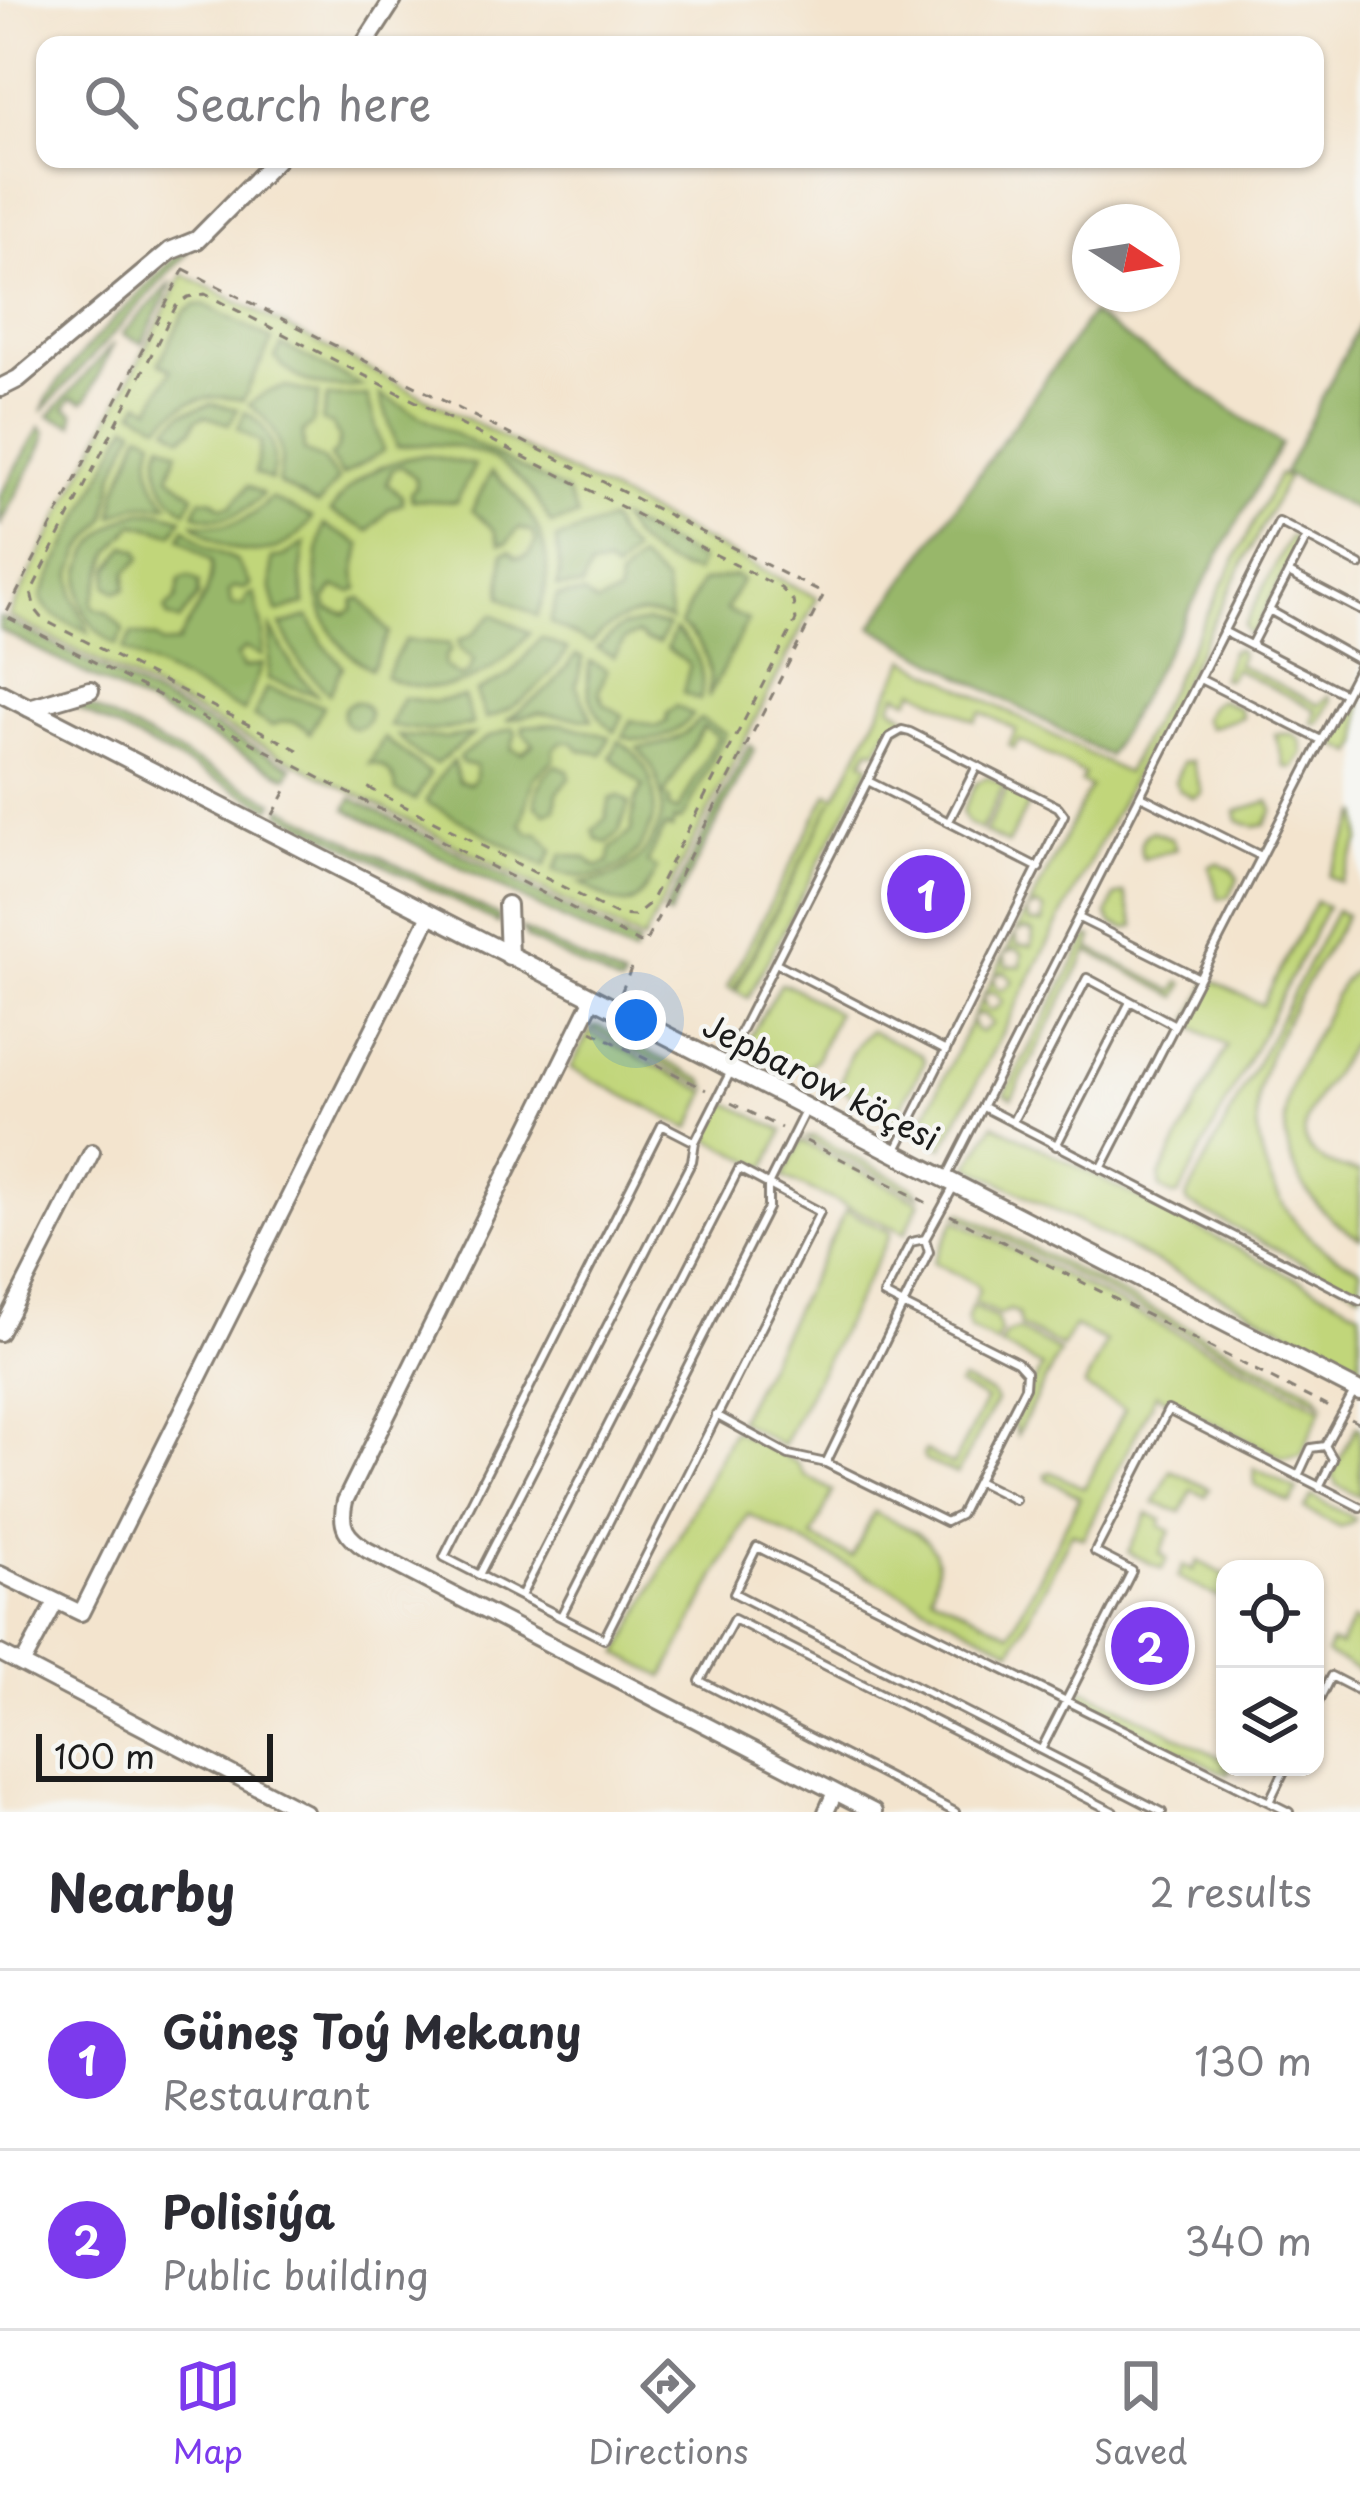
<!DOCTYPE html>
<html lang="en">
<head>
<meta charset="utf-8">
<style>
	body { margin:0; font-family:"Playpen Sans",sans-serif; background:#f2f2f3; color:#2b2b33 }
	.controls { position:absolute; right:36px; bottom:36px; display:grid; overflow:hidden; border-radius:24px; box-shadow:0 3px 9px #0004 }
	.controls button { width:108px; height:108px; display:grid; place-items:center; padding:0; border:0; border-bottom:3px solid #e1e1e2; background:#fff; color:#2b2b33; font:60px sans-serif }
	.compass { position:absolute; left:1072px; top:204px; width:108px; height:108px; border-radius:50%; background:#fff; box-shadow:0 3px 9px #0004; rotate:102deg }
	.scale { position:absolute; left:36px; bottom:30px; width:237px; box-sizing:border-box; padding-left:12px; border:6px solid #1c1c1c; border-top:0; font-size:33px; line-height:42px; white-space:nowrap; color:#1c1c1c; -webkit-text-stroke:9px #f6f6f2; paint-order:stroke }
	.you { position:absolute; left:636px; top:1020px; width:42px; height:42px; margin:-30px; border:9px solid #fff; border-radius:50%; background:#1a73e8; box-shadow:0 0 0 18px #1a73e833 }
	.badge { display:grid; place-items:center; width:78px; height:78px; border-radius:50%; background:#7c3aed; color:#fff; font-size:39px; font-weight:700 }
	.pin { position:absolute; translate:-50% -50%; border:6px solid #fff; box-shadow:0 3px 12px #0006 }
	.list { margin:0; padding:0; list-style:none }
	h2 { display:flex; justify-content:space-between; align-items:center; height:156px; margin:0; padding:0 48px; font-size:51px }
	h2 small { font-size:39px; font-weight:400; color:#7c7c81 }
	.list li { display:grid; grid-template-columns:78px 1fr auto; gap:36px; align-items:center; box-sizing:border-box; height:180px; padding:0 48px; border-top:3px solid #e1e1e2 }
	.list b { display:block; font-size:45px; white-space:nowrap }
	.list p { margin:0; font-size:39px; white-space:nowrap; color:#7c7c81 }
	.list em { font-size:39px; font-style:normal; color:#7c7c81 }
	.icon { flex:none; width:66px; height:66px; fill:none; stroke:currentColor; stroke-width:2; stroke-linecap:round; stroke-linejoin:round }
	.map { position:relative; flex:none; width:1360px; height:1812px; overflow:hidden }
	.search { position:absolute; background:#fff; box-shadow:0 3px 9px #0004; left:36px; right:36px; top:36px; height:132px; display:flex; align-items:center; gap:30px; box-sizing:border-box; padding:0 42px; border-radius:24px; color:#7c7c81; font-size:45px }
	.sheet { height:516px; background:#fff }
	nav { display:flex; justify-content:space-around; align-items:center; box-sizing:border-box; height:168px; border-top:3px solid #e1e1e2; background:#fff; font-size:33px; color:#7c7c81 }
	nav a { display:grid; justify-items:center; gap:6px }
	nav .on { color:#7c3aed }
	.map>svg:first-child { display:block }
	.green { fill:#c1d67a; stroke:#6e794b; stroke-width:3 }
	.forest { fill:#98b76a; stroke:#5a6a43; stroke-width:3; fill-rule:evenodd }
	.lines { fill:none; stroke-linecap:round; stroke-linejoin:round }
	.service-casing { stroke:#888075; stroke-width:12 }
	.minor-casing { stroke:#888075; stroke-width:20 }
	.tertiary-casing { stroke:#888075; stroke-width:22 }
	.path { stroke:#888075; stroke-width:3; stroke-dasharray:9 9; stroke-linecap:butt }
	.service { stroke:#fff; stroke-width:6 }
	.minor { stroke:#fff; stroke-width:14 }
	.tertiary { stroke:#fff; stroke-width:16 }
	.labels { text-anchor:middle; stroke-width:9; stroke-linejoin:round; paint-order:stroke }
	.street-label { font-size:33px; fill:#1c1c1c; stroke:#f6f6f2 }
</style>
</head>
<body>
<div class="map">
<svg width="1360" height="1812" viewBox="0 0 1360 1812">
	<rect width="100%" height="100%" fill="#f6f6f2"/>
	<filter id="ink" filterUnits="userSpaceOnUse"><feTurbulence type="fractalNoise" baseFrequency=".00833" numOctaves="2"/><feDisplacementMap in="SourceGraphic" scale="24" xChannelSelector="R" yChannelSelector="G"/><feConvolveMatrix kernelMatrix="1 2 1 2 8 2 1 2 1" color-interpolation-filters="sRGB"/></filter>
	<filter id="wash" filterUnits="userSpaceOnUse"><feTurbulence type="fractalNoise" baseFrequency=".004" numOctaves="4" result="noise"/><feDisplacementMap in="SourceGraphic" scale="48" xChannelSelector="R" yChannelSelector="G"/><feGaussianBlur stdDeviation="2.7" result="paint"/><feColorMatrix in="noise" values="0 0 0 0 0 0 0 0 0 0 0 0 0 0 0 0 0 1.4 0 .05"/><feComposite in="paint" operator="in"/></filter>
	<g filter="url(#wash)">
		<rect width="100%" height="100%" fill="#f3e4ce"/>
		<!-- green -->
		<path class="green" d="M183,274L817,598L643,941L9,616Z
			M1279,474L1287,478L943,1148L916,1135L972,1019L975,1029L981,1032L992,1024L983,1013L973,1017L983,998L986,1008L992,1011L1003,1002L994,992L984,995L994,977L996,987L1003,990L1013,981L1004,971L995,975L1004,955L1007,966H1021L1022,953L1015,949L1006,953L1015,935L1018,945L1032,946L1033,932L1026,929L1016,932L1026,912L1030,923H1043L1044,910L1037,906L1028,910L1090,787L1081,782L1084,774L1019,740L1014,748L1009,745L1016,730L981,712L975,721L915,690L909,700L897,694L891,706L913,721L888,730L877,751L870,748L863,761L870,765L748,998L736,991L833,800L733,990L727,987L828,793L836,797L906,659L1126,773Z
			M1290,537L1296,538L1298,544L1254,631L1248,634L1244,626Z
			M1237,649L1241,653L1238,664L1319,705L1329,695L1331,701L1319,723H1312L1316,710L1235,669L1228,679L1222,678L1231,651Z
			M1360,686V743L1354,754L1331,742Z
			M1220,700L1239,708L1242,717L1209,728L1203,719L1211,705Z
			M1275,734H1293L1301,741L1303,753L1293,768L1285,767Z
			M1192,761L1202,793L1194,798L1179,790L1175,782L1183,762Z
			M987,777L1004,785L981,830L968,823L962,812L976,783Z
			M1008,787L1031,799L1008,844L985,832Z
			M1269,801L1273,810L1265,825L1254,827L1238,821L1236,811Z
			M1360,812V841L1340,882L1328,876Z
			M1153,831L1172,839L1176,849L1143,859C1138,848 1140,835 1153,831Z
			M1218,863L1233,870L1238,879L1229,896L1219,899L1209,866Z
			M1124,893L1135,926L1126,929L1112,924L1107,915L1115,896Z
			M1316,901L1327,907L1179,1195L1173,1196L1160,1188V1176L1227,1046L1193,1027L1190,1018L1210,979L1262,1005Z
			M1336,911L1346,915C1320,965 1283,1015 1264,1071C1243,1130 1270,1207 1319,1245C1331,1255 1346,1261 1360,1268V1292L1189,1204L1186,1199Z
			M1088,936L1093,938L1090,948L1174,991L1180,982L1184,984L1177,997L1088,951L1012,1098L1005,1094Z
			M1360,968C1360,985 1360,1008 1360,1024C1345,1077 1243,1152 1360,1172V1238C1309,1210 1275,1157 1288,1097C1294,1070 1311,1044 1324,1019C1333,1001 1341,975 1360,968Z
			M780,984L791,986L837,1013L816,1060L808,1067L773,1061L748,1046L749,1039Z
			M598,1026L703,1080L707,1087L591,1028Z
			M870,1031L921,1054L925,1061L894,1120C871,1120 857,1100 841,1086C842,1068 855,1041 870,1031Z
			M589,1032L707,1092L690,1129L571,1068Z
			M726,1102L783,1131L766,1168L707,1138Z
			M994,1124L1360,1311V1367L969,1166Z
			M814,1136L913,1187L921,1197L806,1138Z
			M801,1141L920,1202L905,1233L783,1177Z
			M846,1210L891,1233L782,1446L738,1420Z
			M962,1212L1316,1393L1322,1402L957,1215Z
			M955,1220L1322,1408L1301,1455L1283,1458L1156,1394L1083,1538L1072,1533L1012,1650L748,1514L664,1677L619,1654L733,1430L797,1463L805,1475L833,1491L812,1537L852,1557L874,1512C915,1533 952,1539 931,1593L1010,1633L1080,1497L1047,1479L1046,1474L1051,1472L1084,1488L1125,1409L1084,1387L1106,1342L1074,1326L1062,1347L1020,1326L1018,1314L1010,1310L999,1315L974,1302L979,1291L976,1284L933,1262Z
			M972,1306L997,1319L1001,1332L996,1343L970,1329L967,1320Z
			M1018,1330L1060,1352L1017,1435L1013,1424L1042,1367L1000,1345L1006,1334Z
			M962,1381L991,1393L996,1401L957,1474L925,1460L923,1455L925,1451L953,1465L986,1400L959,1386Z
			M1357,1426L1360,1428V1497L1337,1485L1332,1474Z
			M1254,1468L1297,1490L1290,1503L1255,1485Z
			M1171,1470L1209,1489L1205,1496L1192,1490L1181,1512L1154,1503Z
			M1312,1496L1355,1519L1352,1523L1340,1527L1305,1509Z
			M1148,1513L1162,1520L1160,1526L1171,1531L1160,1553L1167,1558L1162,1569L1128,1552Z
			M1198,1561L1225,1575V1601L1178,1577L1184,1565L1193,1570Z
			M1353,1620L1360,1623V1671L1326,1654L1331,1643L1340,1646Z
			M1084,1689L1225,1760V1767H1232L1228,1775L1079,1699Z"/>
		<!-- forest -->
		<path class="forest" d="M188,252L43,410C42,387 155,278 179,253Z
			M173,281L142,343L122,334Z
			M195,305H205L272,340L243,400C207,393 185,398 160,425L134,411L140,402L151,408L171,370L159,363L184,313Z
			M1091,314L1281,444L1108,756L872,627Z
			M1360,323V512L1284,473Z
			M114,343L87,399L83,402L72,398L65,408L74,413L73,425L49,416Z
			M282,345L362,386C328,391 298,385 275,358Z
			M285,387L319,394L313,423L303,432L304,451L322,459L338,480L318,505L278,483C287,450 277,424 249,405L266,392Z
			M380,395L567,492L578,516L551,524C519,459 468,436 397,447Z
			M367,396L383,451L342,476L330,457L337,450L340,439L333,426L322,421L327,397Z
			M211,404L238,409L229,424L205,416L196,420L192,429L182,437L168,428L183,413Z
			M245,412C270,426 279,452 271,480L255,473L261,443L238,429Z
			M128,424L135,428L115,472L106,519L81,550L72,573L73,597L89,632C72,623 45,617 41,596Z
			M40,427L45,432L44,442L0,526V496Z
			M141,432L154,438C146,465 150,485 169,505H137L113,516L117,490Z
			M162,442L178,451L169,476L194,495L186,511C162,495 152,470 162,442Z
			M425,455L475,465L456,502L412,500L410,493L416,487V478L401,466L392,470L387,484L402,496L403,503L389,509L369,531L331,512C351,477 386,461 425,455Z
			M491,472C537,509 562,558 537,616L501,597L503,553L510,551L516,557C528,558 532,553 536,542L533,533L519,528L507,543L500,544L494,530L472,510Z
			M248,486L263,494C245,515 221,524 194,514L201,499L213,500L221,507L231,506Z
			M271,498L312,518C284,564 226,561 194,523C227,530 248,524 271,498Z
			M141,512H160L182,518L173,534L134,524L110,552L92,602L94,608L107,612L124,630L116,645C53,607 78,531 141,512Z
			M620,519L701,560L696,573C661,565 639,551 620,519Z
			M610,520L617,535L633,552L615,572L606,565L590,568L582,587H557L560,575L557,539Z
			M324,525L361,545L355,574L358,589L352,592L334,587L325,600L328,609L346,614L353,609L354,600L361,598L389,633L371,669C316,638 308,582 324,525Z
			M185,528L206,547L236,560L251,585L244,589L234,587L229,591L231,605L244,606L247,596L254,593L263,632L262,656L245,648L237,656L243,668L262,664L244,712L123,650L132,634L156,638L162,644L177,643C190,619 215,591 211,561L180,538Z
			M305,543L301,572L305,604L277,612L271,589L272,558L284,556Z
			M126,546L138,550L141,558L126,572L125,589L116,592L107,586L109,569Z
			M639,559L665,583L671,621C642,605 611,620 591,643L550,623L557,596L584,594L597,604L618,595L619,579Z
			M189,576L199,582L198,596L179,621L168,617L165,609L176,599L180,579Z
			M735,576L742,580L726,610L748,620L708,698C714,668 705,642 680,625L701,582Z
			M493,614L530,633C492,678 443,703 385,677L405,640L449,644L451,650L445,656L444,666L459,677L468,674L474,660L459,648L458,641L472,635Z
			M0,617L292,767V768L287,777L0,630Z
			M309,617L323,644L343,666L329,694L300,663L281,625Z
			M648,622L668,626L659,643L647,641L638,634L625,639L614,657L597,648L621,627Z
			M271,628L294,669L317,695L268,679Z
			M675,630C698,649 707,672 700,700L683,693L690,665L667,648Z
			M541,638L568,650C546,681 523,707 486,719L476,692L510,675Z
			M576,655L583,658L576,685L592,720L538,713L506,721L551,687Z
			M590,661L607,670L599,691L604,704L623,715L615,732C591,714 584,690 590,661Z
			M266,688L323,706L310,733C301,721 285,718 272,726L254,716Z
			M464,697L473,725L431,731L389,726L403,698L433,702Z
			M79,701L274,802L271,808L73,706V702Z
			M343 715a13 13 0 1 1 26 0a13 13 0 1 1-26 0Z
			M676,706L693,715C674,737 651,745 623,737L631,720L657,727L666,722L667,714Z
			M700,719L726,733L686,814L680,821L674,819L672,829L665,827L647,863L657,869C630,920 625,907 580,883C652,880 690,801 637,748C663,746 683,739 700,719ZM703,727L718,736L678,811L668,807L670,800L664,795Z
			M562,724L610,737L602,754L580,750L573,742H562L554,749V759L534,778L521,824L529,833H538L553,850L545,866L426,802L437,780L453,761L459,782L470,784L475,779L476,766L462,763L459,757L488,737L513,728L516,732L511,749L522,753L534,744L523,733V726Z
			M474,734L436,764L419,756L398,736L444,738Z
			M384,738L430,774L415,800L396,791C396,776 384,762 369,764Z
			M619,741C694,789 638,905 554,870L562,854L586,858L597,867L608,863L611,849L631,831L635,802L643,786L611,757Z
			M749,745L754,750L669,916L664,913Z
			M556,765L568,770L570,778L557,793L555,809L546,813L536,806C536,789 542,775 556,765Z
			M619,796L629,803L619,832L607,843L597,839L593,830L606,818L610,799Z
			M352,798L638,945L633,955L346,809Z
			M282,807L498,916V923L281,813Z
			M522,929L624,980L621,986L528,939Z"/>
	</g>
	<g filter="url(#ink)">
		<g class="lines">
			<defs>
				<path id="service" d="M1289,573L1360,610
					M1269,610L1360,661
					M1223,631L1345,694
					M1251,645L1307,537
					M1200,679L1321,740
					M868,781L1039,868
					M1141,796L1261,856
					M949,821L977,766
					M1079,918L1199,978
					M776,963L946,1051
					M724,1064L890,737L902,730L910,732L1058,807L1064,815L896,1150
					M983,1107L1360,1301
					M1013,1121L1087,978L1175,1025
					M1056,1146L1130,1002
					M1101,1169L1360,665
					M947,1176L1279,522L1360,565
					M953,1188L925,1239L929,1252L903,1305L1017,1362L1026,1372L1025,1387L977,1481L1015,1500
					M925,1239L911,1242L884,1295L903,1305L826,1463L946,1522L960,1515L977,1481
					M716,1415L789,1455L826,1463
					M1298,1476L1311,1448L1325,1446L1353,1394
					M1319,1487L1333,1459L1326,1447
					M479,1575L692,1161L695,1142L730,1073
					M521,1596L739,1169L820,1212L604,1639L444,1557L662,1125L695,1142
					M561,1616L768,1208V1185L805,1111
					M1315,1708L1331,1676L1360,1691
					M1041,1750L1132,1571L1095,1552L1168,1410L1360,1507
					M1269,1802L1289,1812
					M955,1812L700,1681L734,1619L1114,1812
					M1162,1812L734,1593L757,1547L1269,1802L1286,1767"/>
				<path id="minor" d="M593,998L345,1501C339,1527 346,1536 367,1550L874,1812
					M0,1333L92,1152
					M0,1574L81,1613L430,915
					M0,1653L305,1812
					M23,1663L56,1602
					M826,1812L835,1792"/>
				<path id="tertiary" d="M364,45L393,0
					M0,388L18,379L170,251L197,240L277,159
					M0,693L1360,1392
					M29,708L90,690
					M507,905L509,956"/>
			</defs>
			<!-- service casing -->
			<use href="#service" class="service-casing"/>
			<!-- minor casing -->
			<use href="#minor" class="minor-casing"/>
			<!-- tertiary casing -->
			<use href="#tertiary" class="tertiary-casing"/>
			<!-- path -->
			<path class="path" d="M184,269L824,594L644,945L5,616Z
				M298,750L44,620L35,609L31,592L176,306L188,297L205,294L781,588L793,601L796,620L650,903L634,916L618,915L363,785
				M273,815L289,785
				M621,993L634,961
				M592,1031L706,1090
				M731,1103L781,1128
				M806,1141L931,1205
				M950,1215L1332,1409
				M1351,1419L1360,1424"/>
			<!-- service -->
			<use href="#service" class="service"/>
			<!-- minor -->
			<use href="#minor" class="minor"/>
			<!-- tertiary -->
			<use href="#tertiary" class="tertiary"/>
		</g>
	</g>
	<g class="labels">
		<!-- street labels -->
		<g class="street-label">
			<text transform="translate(821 1082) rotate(27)" y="12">Jepbarow köçesi</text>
		</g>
	</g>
</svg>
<div class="controls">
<button><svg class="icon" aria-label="locate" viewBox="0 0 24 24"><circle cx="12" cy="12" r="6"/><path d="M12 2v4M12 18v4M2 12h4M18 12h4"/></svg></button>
<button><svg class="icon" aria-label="layers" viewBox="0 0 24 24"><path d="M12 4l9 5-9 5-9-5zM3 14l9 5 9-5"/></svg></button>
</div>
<svg class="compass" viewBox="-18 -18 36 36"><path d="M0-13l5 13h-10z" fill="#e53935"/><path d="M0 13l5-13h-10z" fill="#7c7c81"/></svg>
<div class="scale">100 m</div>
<div class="you"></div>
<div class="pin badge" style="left:926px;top:894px">1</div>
<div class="pin badge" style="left:1150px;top:1646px">2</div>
<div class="search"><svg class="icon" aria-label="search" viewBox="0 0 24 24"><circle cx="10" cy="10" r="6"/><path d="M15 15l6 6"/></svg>Search here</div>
</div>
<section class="sheet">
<h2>Nearby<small>2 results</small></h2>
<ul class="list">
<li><span class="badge">1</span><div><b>Güneş Toý Mekany</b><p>Restaurant</p></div><em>130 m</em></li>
<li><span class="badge">2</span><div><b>Polisiýa</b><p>Public building</p></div><em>340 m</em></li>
</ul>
</section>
<nav>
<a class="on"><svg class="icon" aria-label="map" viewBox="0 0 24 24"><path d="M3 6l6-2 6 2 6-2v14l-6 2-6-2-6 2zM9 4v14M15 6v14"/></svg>Map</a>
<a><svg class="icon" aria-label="directions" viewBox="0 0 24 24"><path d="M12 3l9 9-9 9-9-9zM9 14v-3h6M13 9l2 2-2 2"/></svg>Directions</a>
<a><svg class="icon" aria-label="saved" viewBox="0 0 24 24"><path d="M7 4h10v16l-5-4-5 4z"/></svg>Saved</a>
</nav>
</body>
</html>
